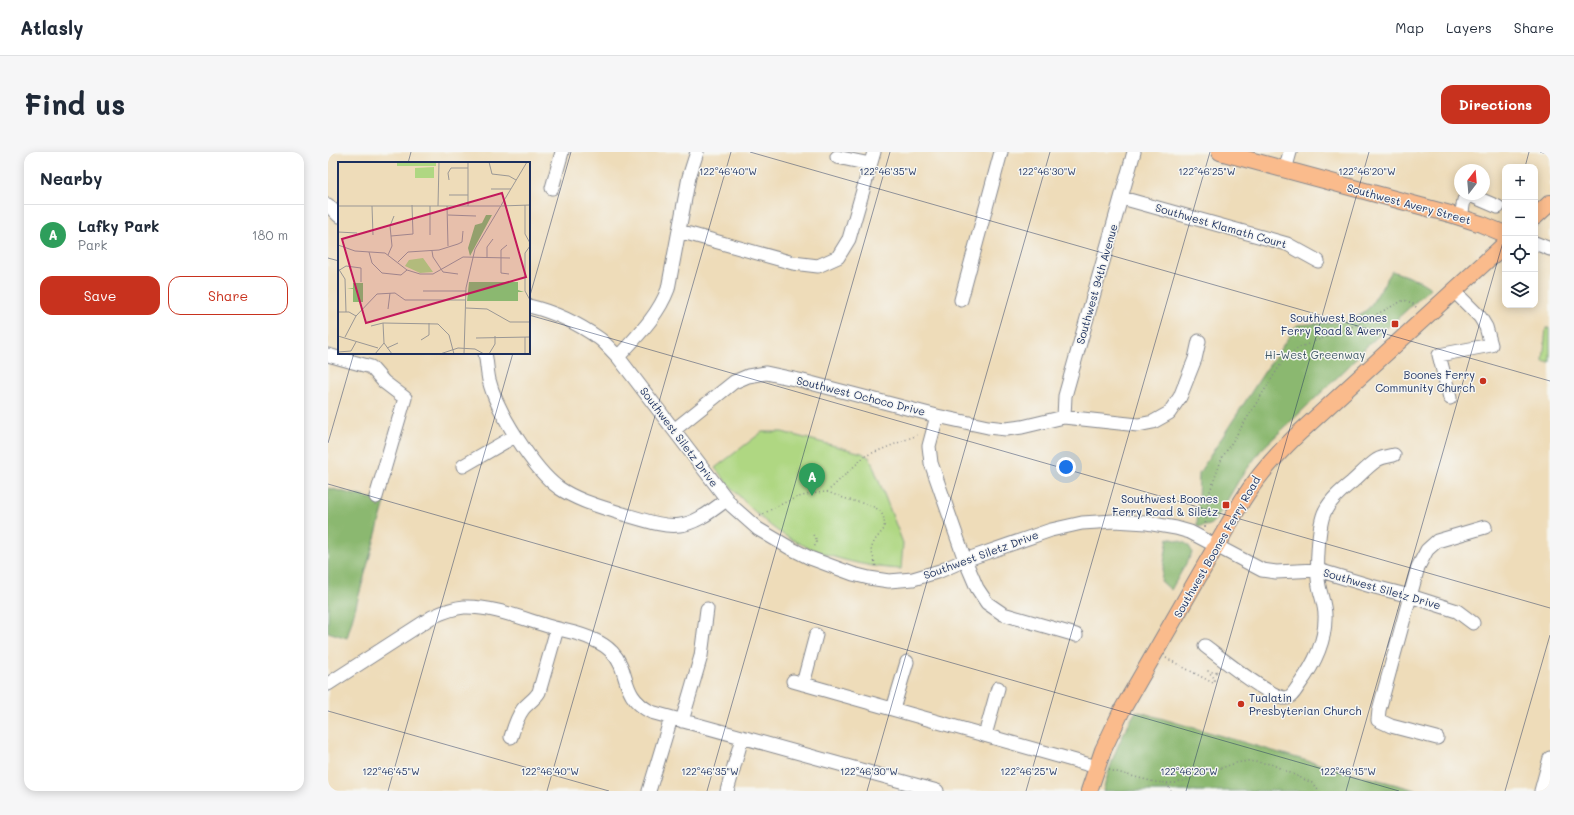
<!DOCTYPE html>
<html lang="en">
<head>
<meta charset="utf-8">
<style>
	body { margin:0; font-family:Mali,sans-serif; background:#f6f6f7; color:#1f2937 }
	.controls { position:absolute; right:12px; top:12px; display:grid; overflow:hidden; border-radius:8px; box-shadow:0 2px 10px #0003 }
	.controls button { width:36px; height:36px; display:grid; place-items:center; padding:0; border:0; border-bottom:1px solid #e0e1e3; background:#fff; color:#1f2937; font:20px sans-serif }
	.compass { position:absolute; left:1126px; top:12px; width:36px; height:36px; border-radius:50%; background:#fff; box-shadow:0 2px 10px #0003; rotate:16deg }
	.you { position:absolute; left:738px; top:315px; width:14px; height:14px; margin:-10px; border:3px solid #fff; border-radius:50%; background:#1a73e8; box-shadow:0 0 0 6px #1a73e833 }
	.badge { display:grid; place-items:center; width:26px; height:26px; border-radius:50%; background:#c8321e; color:#fff; font-size:13px; font-weight:700 }
	.pin { position:absolute; translate:-50% -33px; filter:drop-shadow(0 1px 2px #0008) }
	.pin::after { content:''; position:absolute; top:21px; width:14px; height:12px; background:inherit; clip-path:polygon(0 0,100% 0,50% 100%) }
	.list { margin:0; padding:0; list-style:none }
	h2 { display:flex; justify-content:space-between; align-items:center; height:52px; margin:0; padding:0 16px; font-size:17px }
	h2 small { font-size:13px; font-weight:400; color:#747a83 }
	.list li { display:grid; grid-template-columns:26px 1fr auto; gap:12px; align-items:center; box-sizing:border-box; height:60px; padding:0 16px; border-top:1px solid #e0e1e3 }
	.list b { display:block; font-size:15px; white-space:nowrap }
	.list p { margin:0; font-size:13px; white-space:nowrap; color:#747a83 }
	.list em { font-size:13px; font-style:normal; color:#747a83 }
	.actions { display:flex; gap:8px; padding:12px 16px }
	.actions a { flex:1; padding:9px 0; border:1px solid #c8321e; border-radius:12px; text-align:center; font-size:14px; color:#c8321e }
	.actions .main { background:#c8321e; color:#fff }
	.icon { flex:none; width:22px; height:22px; fill:none; stroke:currentColor; stroke-width:2; stroke-linecap:round; stroke-linejoin:round }
	.map { position:relative; flex:none; width:1222px; height:639px; overflow:hidden; border-radius:12px }
	header { display:flex; align-items:center; gap:24px; box-sizing:border-box; height:56px; padding:0 20px; background:#fff; border-bottom:1px solid #e0e1e3 }
	header strong { font-size:19px }
	nav { display:flex; gap:22px; margin-inline-start:auto; font-size:14px }
	.intro { display:flex; align-items:center; justify-content:space-between; box-sizing:border-box; height:96px; padding:0 24px }
	h1 { margin:0; font-size:28px }
	.button { padding:10px 18px; border-radius:12px; background:#c8321e; color:#fff; font-size:14px; font-weight:700 }
	main { display:flex; gap:24px; padding:0 24px }
	aside { flex:1; background:#fff; border-radius:12px; box-shadow:0 2px 10px #0003 }
	.map>svg:first-child { display:block }
	.green { fill:#afd782; stroke:#658370 }
	.forest { fill:#8bb870; stroke:#537467 }
	.lines { fill:none; stroke-linecap:round; stroke-linejoin:round }
	.minor-casing { stroke:#84868c; stroke-width:15 }
	.major-casing { stroke:#84868c; stroke-width:18 }
	.path { stroke:#84868c; stroke-width:1.5; stroke-dasharray:1 3; stroke-linecap:butt }
	.minor { stroke:#fff; stroke-width:13 }
	.major { stroke:#fabb8c; stroke-width:16 }
	.ticks { fill:none; stroke:#1b2f5e; stroke-width:1; stroke-opacity:0.45 }
	.poi-dot { fill:#c8321e; stroke:#f6f6f2; stroke-width:1.5 }
	.labels { text-anchor:middle; stroke-width:3; stroke-linejoin:round; paint-order:stroke }
	.street-label { font-size:11px; fill:#1b2f5e; stroke:#f6f6f2 }
	.poi-label { font-size:11px; fill:#1b2f5e; stroke:#f6f6f2; text-anchor:end }
	.park-label { font-size:11px; fill:#405967; stroke:#f6f6f2 }
	.inset-road { fill:none; stroke:#9a9795; stroke-width:1 }
	.view { fill:#c2185b; fill-opacity:0.15; stroke:#c2185b; stroke-width:2 }
	.inset-edge { fill:none; stroke:#1b2f5e; stroke-width:2 }
	.ticks-label { font-size:10px; text-anchor:middle; fill:#1b2f5e; stroke:#f6f6f2; stroke-width:3; stroke-linejoin:round; paint-order:stroke }
</style>
</head>
<body>
<header>
<strong>Atlasly</strong>
<nav><a>Map</a><a>Layers</a><a>Share</a></nav>
</header>
<div class="intro"><h1>Find us</h1><a class="button">Directions</a></div>
<main>
<aside>
<h2>Nearby<small></small></h2>
<ul class="list">
<li><span class="badge" style="background:#2e9e5b">A</span><div><b>Lafky Park</b><p>Park</p></div><em>180 m</em></li>
</ul>
<div class="actions"><a class="main">Save</a><a>Share</a></div>
</aside>
<div class="map">
<svg width="1222" height="639" viewBox="0 0 1222 639">
	<rect width="100%" height="100%" fill="#f6f6f2"/>
	<filter id="ink" filterUnits="userSpaceOnUse"><feTurbulence type="fractalNoise" baseFrequency=".025" numOctaves="2"/><feDisplacementMap in="SourceGraphic" scale="8" xChannelSelector="R" yChannelSelector="G"/><feConvolveMatrix kernelMatrix="1 2 1 2 8 2 1 2 1" color-interpolation-filters="sRGB"/></filter>
	<filter id="wash" filterUnits="userSpaceOnUse"><feTurbulence type="fractalNoise" baseFrequency=".012" numOctaves="4" result="noise"/><feDisplacementMap in="SourceGraphic" scale="16" xChannelSelector="R" yChannelSelector="G"/><feGaussianBlur stdDeviation="0.9" result="paint"/><feColorMatrix in="noise" values="0 0 0 0 0 0 0 0 0 0 0 0 0 0 0 0 0 1.4 0 .05"/><feComposite in="paint" operator="in"/></filter>
	<g filter="url(#wash)">
		<rect width="100%" height="100%" fill="#eedcb9"/>
		<!-- green -->
		<path class="green" d="M1218,176H1222V210H1215Z
			M434,280H454L534,301L542,306L575,391L573,417C531,415 476,400 443,374C422,357 404,337 387,316Z"/>
		<!-- forest -->
		<path class="forest" d="M1064,119L1090,128L1103,136L1039,194L1020,215L933,298L911,328L889,366L882,373L872,375L869,374L871,321L935,222L969,173L1024,169L1041,156Z
			M0,336L57,350L19,486L0,480Z
			M840,386C850,389 862,389 864,401L843,438L833,429Z
			M808,559L976,608L1092,639H775C784,607 791,587 808,559Z"/>
	</g>
	<g filter="url(#ink)">
		<g class="lines">
			<defs>
				<path id="minor" d="M509,5L542,12
					M957,18L962,0
					M224,36L234,0
					M794,46L959,92L990,109
					M0,53L11,64
					M1133,65L1136,48L1142,43L1170,55
					M351,79L465,111L490,114L510,105L521,87L546,0
					M1207,91L1222,97
					M633,148L673,0
					M201,154C226,160 251,172 272,187C278,192 284,199 290,205L404,354L430,377L462,396L482,406L525,422L541,426L561,429L585,427L612,419L637,408L723,378L754,371L786,369L819,371L848,376L862,380L934,418L948,420L990,418L1043,434L1082,444L1129,459L1145,471
					M157,201C159,210 159,219 161,228C168,258 206,318 231,336C250,349 274,355 295,362C346,377 355,382 398,348
					M0,203L43,215L56,230L77,246L48,345
					M290,205C309,184 330,164 340,137L361,25L369,0
					M1122,246L1111,203L1163,193L1158,175L1152,165L1126,139
					M609,264L601,294L603,311L637,408L649,436L659,451L675,462L748,483
					M736,265L737,244L806,0
					M346,278L406,230L420,224L438,221L471,228L609,264L660,275L678,277L694,275L736,265L810,273L825,270L841,261L852,245L867,207L871,189
					M135,314L187,284
					M877,494C893,506 939,543 956,546C963,547 967,539 971,533C985,514 997,491 997,467C998,455 993,445 991,434C988,419 990,372 997,359C1003,347 1014,338 1024,330C1032,323 1040,314 1049,308C1054,305 1061,304 1066,303
					M465,529L769,615
					M0,532L104,465C115,460 125,456 136,455C165,454 195,467 223,475C237,479 253,481 266,488C273,491 279,495 284,500C303,520 291,543 323,560L609,639
					M475,532L488,483
					M565,557L579,510
					M354,569L373,504L379,457
					M657,583L670,536
					M183,585C186,575 189,565 195,557C200,551 207,547 211,540L229,477
					M1109,586L1063,574L1050,568L1051,558L1090,415L1099,398L1109,389L1157,375
					M321,639L343,566
					M399,639L414,586
					M1213,639L1222,606"/>
				<path id="major" d="M892,0L1122,62L1153,72L1177,82
					M1207,65L1222,51
					M761,639L775,598L794,558L914,349C930,323 948,303 970,282L1177,92"/>
			</defs>
			<!-- minor casing -->
			<use href="#minor" class="minor-casing"/>
			<!-- major casing -->
			<use href="#major" class="major-casing"/>
			<!-- path -->
			<path class="path" d="M499,340C508,343 517,347 526,349C542,354 559,354 556,377L547,388L543,397L548,415
				M432,364C439,360 446,355 454,352C467,345 483,341 499,340L537,304L592,282
				M877,375L881,342L894,306L956,207L970,196L1028,173L1076,148L1084,151L1089,156
				M485,383L489,388L486,396
				M838,506L885,531L887,527L880,519L890,521L887,517
				M781,618L826,630L839,631L843,639
				M839,631H848L864,626L908,611L920,609L943,612L984,631L992,639"/>
			<!-- minor -->
			<use href="#minor" class="minor"/>
			<!-- major -->
			<use href="#major" class="major"/>
		</g>
	</g>
	<!-- ticks -->
	<path class="ticks" d="M422,0L1222,229M1212,0L1222,3M80,11L83,0M1197,15L1201,0M0,106L11,109M201,147L243,0M201,163L1222,456M0,291L26,201M0,332L1071,639M0,559L281,639M60,639L185,201M219,639L403,0M379,639L562,0M539,639L722,0M698,639L882,0M858,639L1041,0M1018,639L1177,83M1177,639L1222,483"/>
	<!-- markers -->
	<g class="poi-dot">
		<rect x="1063" y="168" width="8" height="8" rx="2"/>
		<circle cx="1155" cy="229" r="4"/>
		<rect x="894" y="349" width="8" height="8" rx="2"/>
		<circle cx="913" cy="552" r="4"/>
	</g>
	<g class="labels">
		<!-- street labels -->
		<g class="street-label">
			<text transform="translate(1081 52) rotate(15)" y="4">Southwest Avery Street</text>
			<text transform="translate(893 74) rotate(16)" y="4">Southwest Klamath Court</text>
			<text transform="translate(769 132) rotate(-74)" y="4">Southwest 94th Avenue</text>
			<text transform="translate(533 244) rotate(14)" y="4">Southwest Ochoco Drive</text>
			<text transform="translate(351 285) rotate(53)" y="4">Southwest Siletz Drive</text>
			<text transform="translate(889 395) rotate(-60)" y="4">Southwest Boones Ferry Road</text>
			<text transform="translate(653 403) rotate(-20)" y="4">Southwest Siletz Drive</text>
			<text transform="translate(1054 437) rotate(16)" y="4">Southwest Siletz Drive</text>
		</g>
		<!-- poi labels -->
		<g class="poi-label">
			<text x="1059" y="170">Southwest Boones<tspan x="1059" dy="13">Ferry Road &amp; Avery</tspan></text>
			<text x="1147" y="227">Boones Ferry<tspan x="1147" dy="13">Community Church</tspan></text>
			<text x="890" y="351">Southwest Boones<tspan x="890" dy="13">Ferry Road &amp; Siletz</tspan></text>
			<text x="921" y="550" text-anchor="start">Tualatin<tspan x="921" dy="13">Presbyterian Church</tspan></text>
		</g>
		<!-- park labels -->
		<g class="park-label">
			<text x="987" y="207">Hi-West Greenway</text>
		</g>
	</g>
	<!-- overview -->
	<g transform="translate(10 10)">
		<rect width="192" height="192" fill="#eedcb9"/>
		<path d="M59,0H98V4H59ZM96,5V16H77V6ZM85,96L95,110L82,111L67,104L71,98Z" fill="#afd782"/>
		<path d="M148,53H154L132,94L130,86L137,63L144,61ZM131,120H180V128L186,130H180V139H129ZM15,121H25V140H15V127H9L15,126Z" fill="#8bb870"/>
		<path class="inset-road" d="M130,0V44M151,0L154,12L171,14L178,18M111,18L110,11L113,6H130M153,27H173M111,33H130M187,43V72L192,81M0,44H162M34,44L35,73M92,44V73M100,44L101,0M109,44L110,84M163,44L192,43M110,53L138,54M0,70L19,71M53,74L75,72L74,43M0,83L17,89L47,91L69,108L82,112H95L125,95L172,96M169,83L163,88V111L171,112M192,84L187,91V129L192,138M94,89L95,95L105,110L120,112M31,90L34,101L44,111L63,113L69,108M50,93L54,84L52,64L56,54M149,95V85L155,77M60,100L70,90L101,88L120,82L124,80L125,69M0,106L7,117L8,150M0,109L8,104L23,106V120M85,129H128M128,146L149,147L172,160H192M50,147L52,131M0,150H11L18,154M45,161L46,181L54,192M33,164L45,161L100,162L111,173L116,192M0,174L40,186M7,175L18,154L39,132L57,131L67,138H128M138,176L192,175M83,178L91,173V161M49,186L60,181M0,190L13,189L18,180M37,192L46,181M102,192L120,186L137,187L146,192M126,192L128,126L137,87L189,0M151,192L157,182V174M187,192V175"/>
		<path class="view" d="M164,31L188,115L28,161L4,77Z"/>
		<rect width="192" height="192" class="inset-edge"/>
	</g>
	<g class="ticks-label">
		<text x="400" y="23">122°46'40"W</text>
		<text x="560" y="23">122°46'35"W</text>
		<text x="719" y="23">122°46'30"W</text>
		<text x="879" y="23">122°46'25"W</text>
		<text x="1039" y="23">122°46'20"W</text>
		<text x="63" y="623">122°46'45"W</text>
		<text x="222" y="623">122°46'40"W</text>
		<text x="382" y="623">122°46'35"W</text>
		<text x="541" y="623">122°46'30"W</text>
		<text x="701" y="623">122°46'25"W</text>
		<text x="861" y="623">122°46'20"W</text>
		<text x="1020" y="623">122°46'15"W</text>
	</g>
</svg>
<div class="controls">
<button>+</button>
<button>−</button>
<button><svg class="icon" aria-label="locate" viewBox="0 0 24 24"><circle cx="12" cy="12" r="6"/><path d="M12 2v4M12 18v4M2 12h4M18 12h4"/></svg></button>
<button><svg class="icon" aria-label="layers" viewBox="0 0 24 24"><path d="M12 4l9 5-9 5-9-5zM3 14l9 5 9-5"/></svg></button>
</div>
<svg class="compass" viewBox="-18 -18 36 36"><path d="M0-13l5 13h-10z" fill="#e53935"/><path d="M0 13l5-13h-10z" fill="#747a83"/></svg>
<div class="you"></div>
<div class="pin badge" style="left:484px;top:344px;background:#2e9e5b">A</div>
</div>
</main>
</body>
</html>
